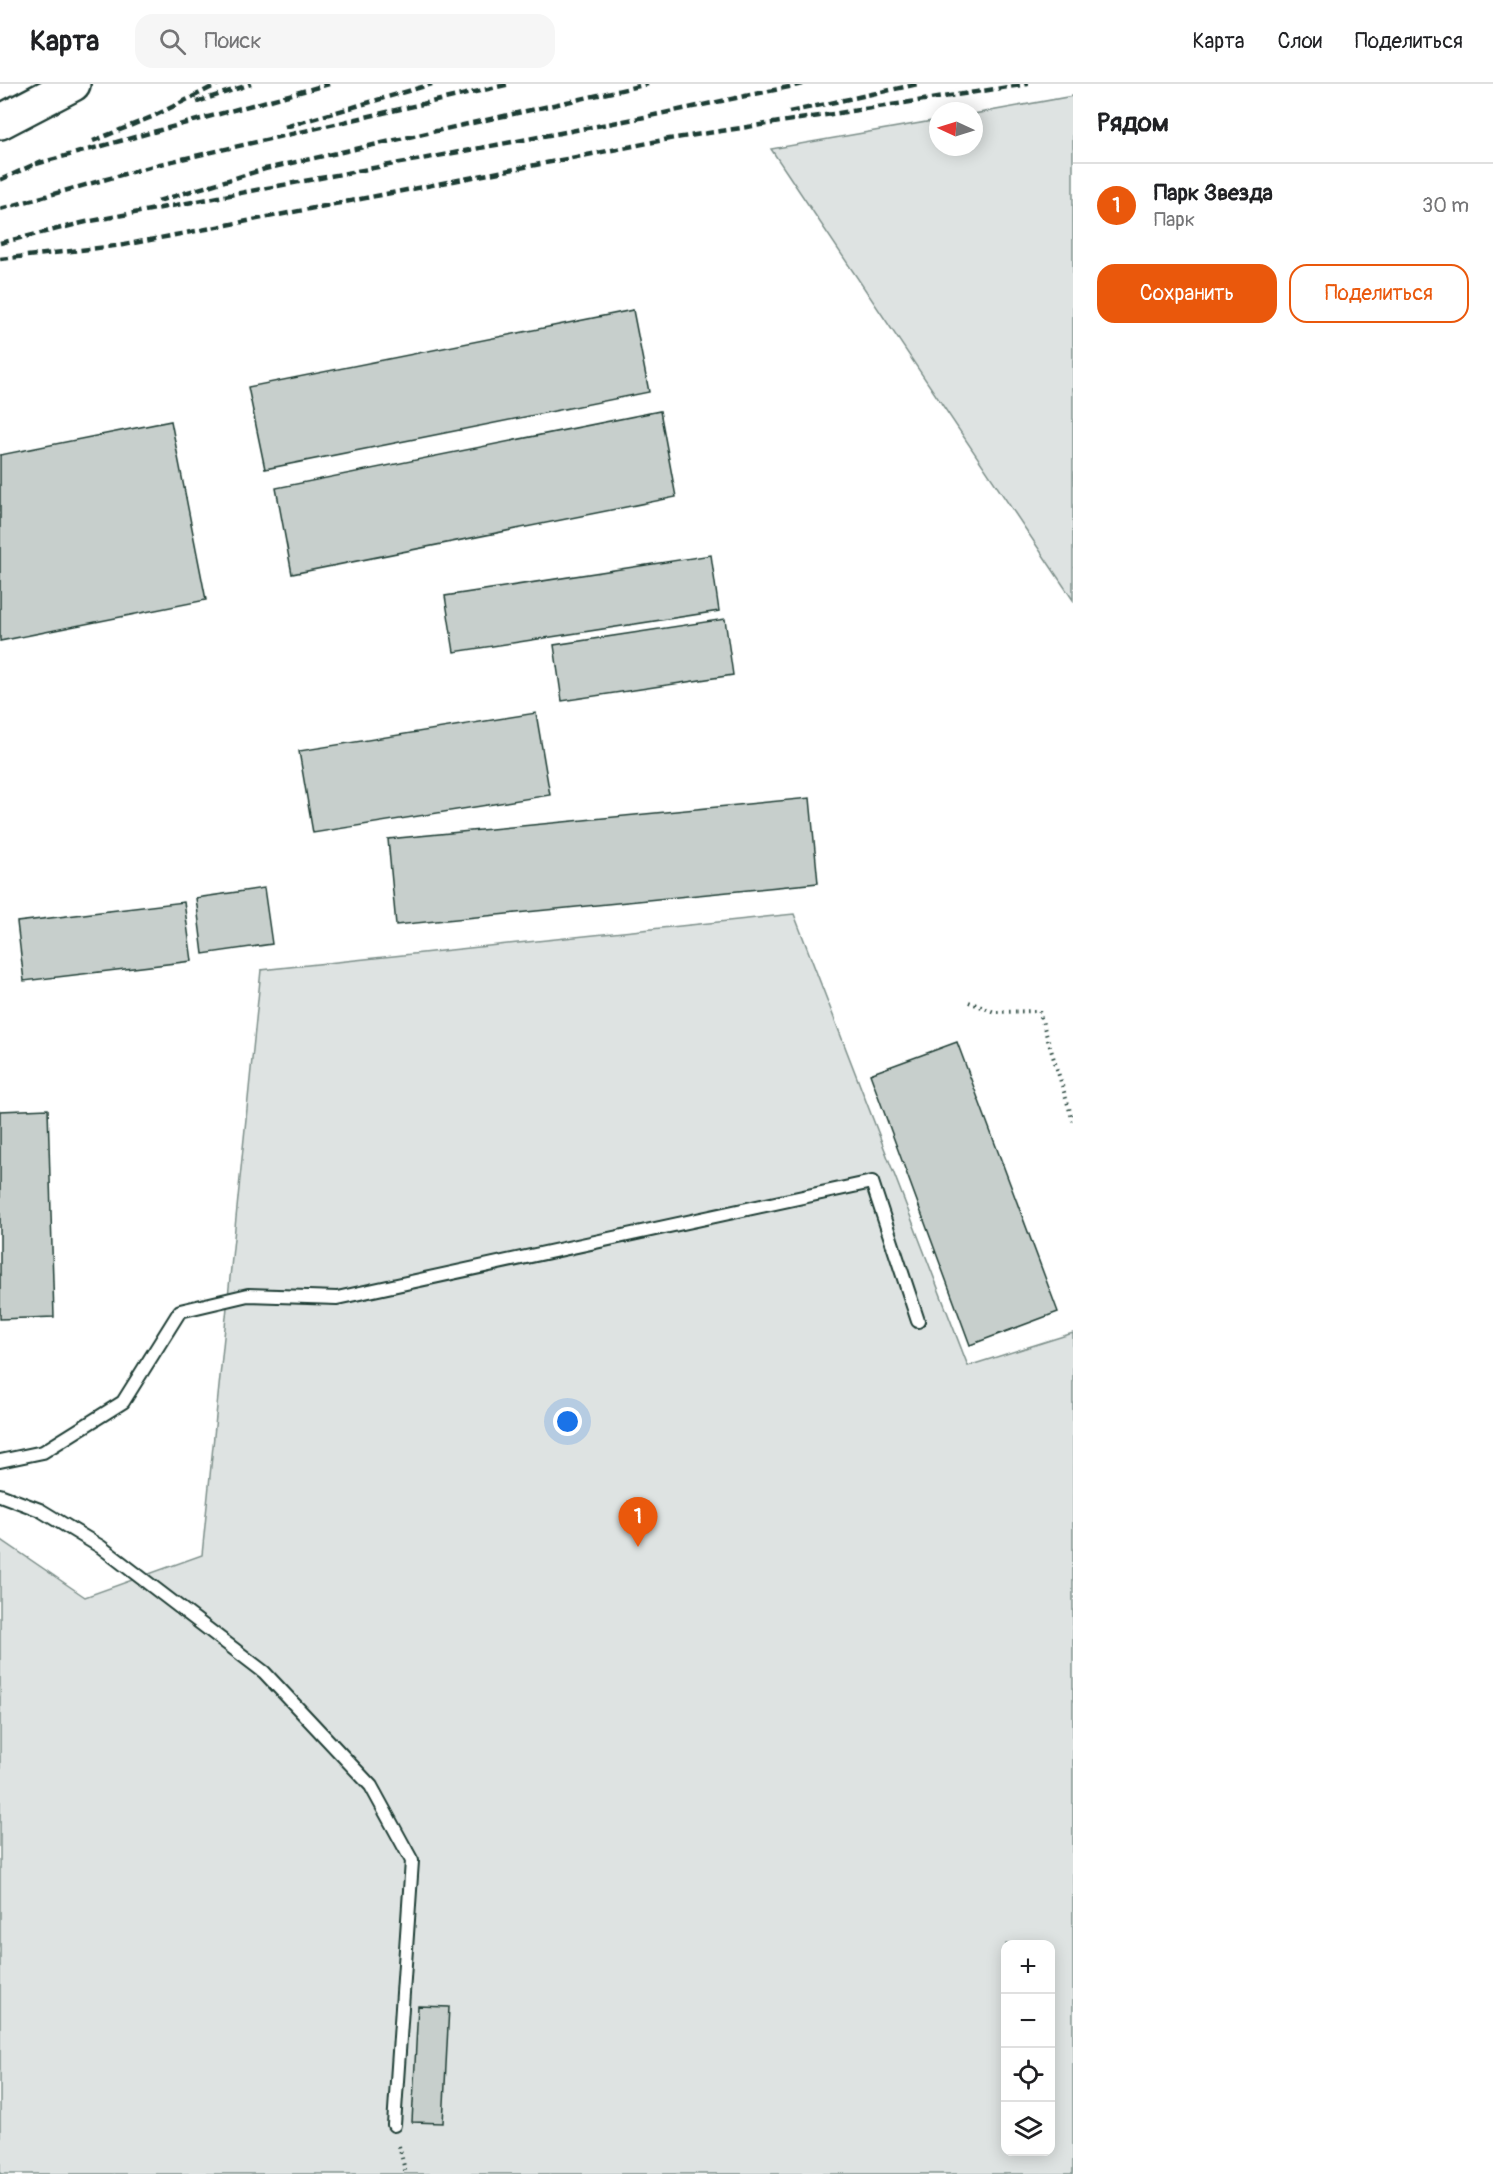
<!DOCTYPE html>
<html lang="ru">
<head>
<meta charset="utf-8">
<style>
	body { margin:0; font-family:Pangolin,sans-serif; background:#f6f6f6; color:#202124 }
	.controls { position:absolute; right:18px; bottom:18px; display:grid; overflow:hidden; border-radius:12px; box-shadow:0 3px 15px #0003 }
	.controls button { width:54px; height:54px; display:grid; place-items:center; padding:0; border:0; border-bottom:2px solid #e0e0e0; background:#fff; color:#202124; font:30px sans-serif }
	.compass { position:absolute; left:929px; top:18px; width:54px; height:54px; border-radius:50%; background:#fff; box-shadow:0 3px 15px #0003; rotate:274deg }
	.you { position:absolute; left:568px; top:1338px; width:21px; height:21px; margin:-15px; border:4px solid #fff; border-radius:50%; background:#1a73e8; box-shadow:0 0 0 9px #1a73e833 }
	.badge { display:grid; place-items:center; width:39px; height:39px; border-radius:50%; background:#ea580c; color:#fff; font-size:20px; font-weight:700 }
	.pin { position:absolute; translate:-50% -50px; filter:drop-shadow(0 2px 3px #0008) }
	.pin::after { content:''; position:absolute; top:32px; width:21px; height:18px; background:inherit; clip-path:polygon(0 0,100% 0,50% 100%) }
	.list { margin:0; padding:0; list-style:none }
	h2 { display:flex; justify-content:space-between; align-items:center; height:78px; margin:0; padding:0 24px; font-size:26px }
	h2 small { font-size:20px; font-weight:400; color:#757577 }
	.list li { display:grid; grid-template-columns:39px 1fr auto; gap:18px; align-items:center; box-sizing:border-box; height:84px; padding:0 24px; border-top:2px solid #e0e0e0 }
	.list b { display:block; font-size:22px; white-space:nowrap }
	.list p { margin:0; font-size:20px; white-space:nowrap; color:#757577 }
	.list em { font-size:20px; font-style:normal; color:#757577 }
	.actions { display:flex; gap:12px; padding:18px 24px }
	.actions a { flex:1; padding:14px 0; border:2px solid #ea580c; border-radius:18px; text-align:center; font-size:21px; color:#ea580c }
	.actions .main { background:#ea580c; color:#fff }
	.icon { flex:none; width:33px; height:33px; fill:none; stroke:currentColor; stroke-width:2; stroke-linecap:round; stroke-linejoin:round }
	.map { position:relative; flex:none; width:1073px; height:2090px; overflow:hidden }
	header { display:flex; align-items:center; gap:36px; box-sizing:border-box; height:84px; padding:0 30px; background:#fff; border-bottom:2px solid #e0e0e0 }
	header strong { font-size:28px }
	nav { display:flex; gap:33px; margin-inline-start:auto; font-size:21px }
	.search { width:420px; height:54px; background:#f6f6f6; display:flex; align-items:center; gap:15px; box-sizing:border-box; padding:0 21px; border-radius:18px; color:#757577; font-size:22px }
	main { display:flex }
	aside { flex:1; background:#fff }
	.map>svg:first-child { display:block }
	.green { fill:#dee3e2; stroke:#7e908b; stroke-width:1.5; fill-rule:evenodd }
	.building { fill:#c7cfcc; stroke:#1f3d34; stroke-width:1.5 }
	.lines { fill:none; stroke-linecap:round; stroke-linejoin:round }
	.lane-casing { stroke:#1f3d34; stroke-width:16 }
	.secondary-casing { stroke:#1f3d34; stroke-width:38 }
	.path { stroke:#1f3d34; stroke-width:4; stroke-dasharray:1.5 4.5; stroke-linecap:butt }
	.lane { stroke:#fff; stroke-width:12 }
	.secondary { stroke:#fff; stroke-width:33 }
	.rail { stroke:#1f3d34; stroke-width:4.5; stroke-dasharray:9 4.5; stroke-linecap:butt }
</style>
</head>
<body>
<header>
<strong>Карта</strong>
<div class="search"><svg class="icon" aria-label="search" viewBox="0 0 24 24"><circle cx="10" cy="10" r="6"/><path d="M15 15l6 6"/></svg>Поиск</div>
<nav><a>Карта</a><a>Слои</a><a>Поделиться</a></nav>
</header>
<main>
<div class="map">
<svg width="1073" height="2090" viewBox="0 0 1073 2090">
	<rect width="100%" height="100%" fill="#fff"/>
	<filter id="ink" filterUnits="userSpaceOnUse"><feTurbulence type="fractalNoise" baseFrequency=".0167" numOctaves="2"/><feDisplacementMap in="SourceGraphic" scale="12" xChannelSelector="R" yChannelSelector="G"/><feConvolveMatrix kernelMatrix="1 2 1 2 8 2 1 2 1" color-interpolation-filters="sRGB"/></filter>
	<g filter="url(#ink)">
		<!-- green -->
		<path class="green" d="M1073,12V516L771,65L938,36V63H974V30Z
			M794,830L968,1282L1073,1249V2090H0V1455L85,1513L202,1471L261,886ZM1006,1860H1050V2068H1006Z"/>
		<!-- building -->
		<path class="building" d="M633,226L649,308L265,385L248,303Z
			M660,327L676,413L292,490L276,404Z
			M171,337L206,516L0,557V371Z
			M711,471L719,527L454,568L445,512Z
			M725,535L733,591L562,617L554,561Z
			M536,629L550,711L313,749L299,667Z
			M810,714L818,799L396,841L388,755Z
			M264,804L272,860L203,870L196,814Z
			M184,818L192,877L24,897L17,838Z
			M957,958L1058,1228L970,1261L870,990Z
			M48,1025L54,1233L0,1235V1027Z
			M418,1922L449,1923L443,2039L412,2038Z"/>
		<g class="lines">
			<defs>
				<path id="lane" d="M0,1377L43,1368L123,1318L180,1227L248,1211L337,1214L872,1098L918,1237
					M0,1411L40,1426L101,1463L264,1588L371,1702L412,1777L394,2041"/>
				<path id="secondary" d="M0,38L73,0"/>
			</defs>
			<!-- lane casing -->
			<use href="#lane" class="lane-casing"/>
			<!-- secondary casing -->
			<use href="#secondary" class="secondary-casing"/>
			<!-- path -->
			<path class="path" d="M969,918L994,928L1039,927L1073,1037
				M399,2062L406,2090"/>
			<!-- lane -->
			<use href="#lane" class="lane"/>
			<!-- secondary -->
			<use href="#secondary" class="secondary"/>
			<!-- rail -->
			<path class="rail" d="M197,18L251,0
				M789,28L918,0
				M285,43L432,0
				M93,57L154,32L218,0
				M36,80L329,0
				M0,96L42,77
				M158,117L265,85L648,0
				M0,125L160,80L510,0
				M0,159L86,138L645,33L803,0
				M0,175L124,161L669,55L1028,0"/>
		</g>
	</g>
</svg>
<div class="controls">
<button>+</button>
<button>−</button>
<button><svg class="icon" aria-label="locate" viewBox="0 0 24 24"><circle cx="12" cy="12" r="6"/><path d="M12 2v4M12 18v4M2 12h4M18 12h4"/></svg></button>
<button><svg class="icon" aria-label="layers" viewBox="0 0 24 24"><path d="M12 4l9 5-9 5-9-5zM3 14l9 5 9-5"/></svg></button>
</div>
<svg class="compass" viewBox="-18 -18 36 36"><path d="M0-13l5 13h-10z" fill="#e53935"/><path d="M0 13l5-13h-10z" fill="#757577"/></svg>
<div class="you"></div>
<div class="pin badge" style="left:638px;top:1463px">1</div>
</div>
<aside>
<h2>Рядом<small></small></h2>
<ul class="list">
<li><span class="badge">1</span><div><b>Парк Звезда</b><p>Парк</p></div><em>30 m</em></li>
</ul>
<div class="actions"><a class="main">Сохранить</a><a>Поделиться</a></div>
</aside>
</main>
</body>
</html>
